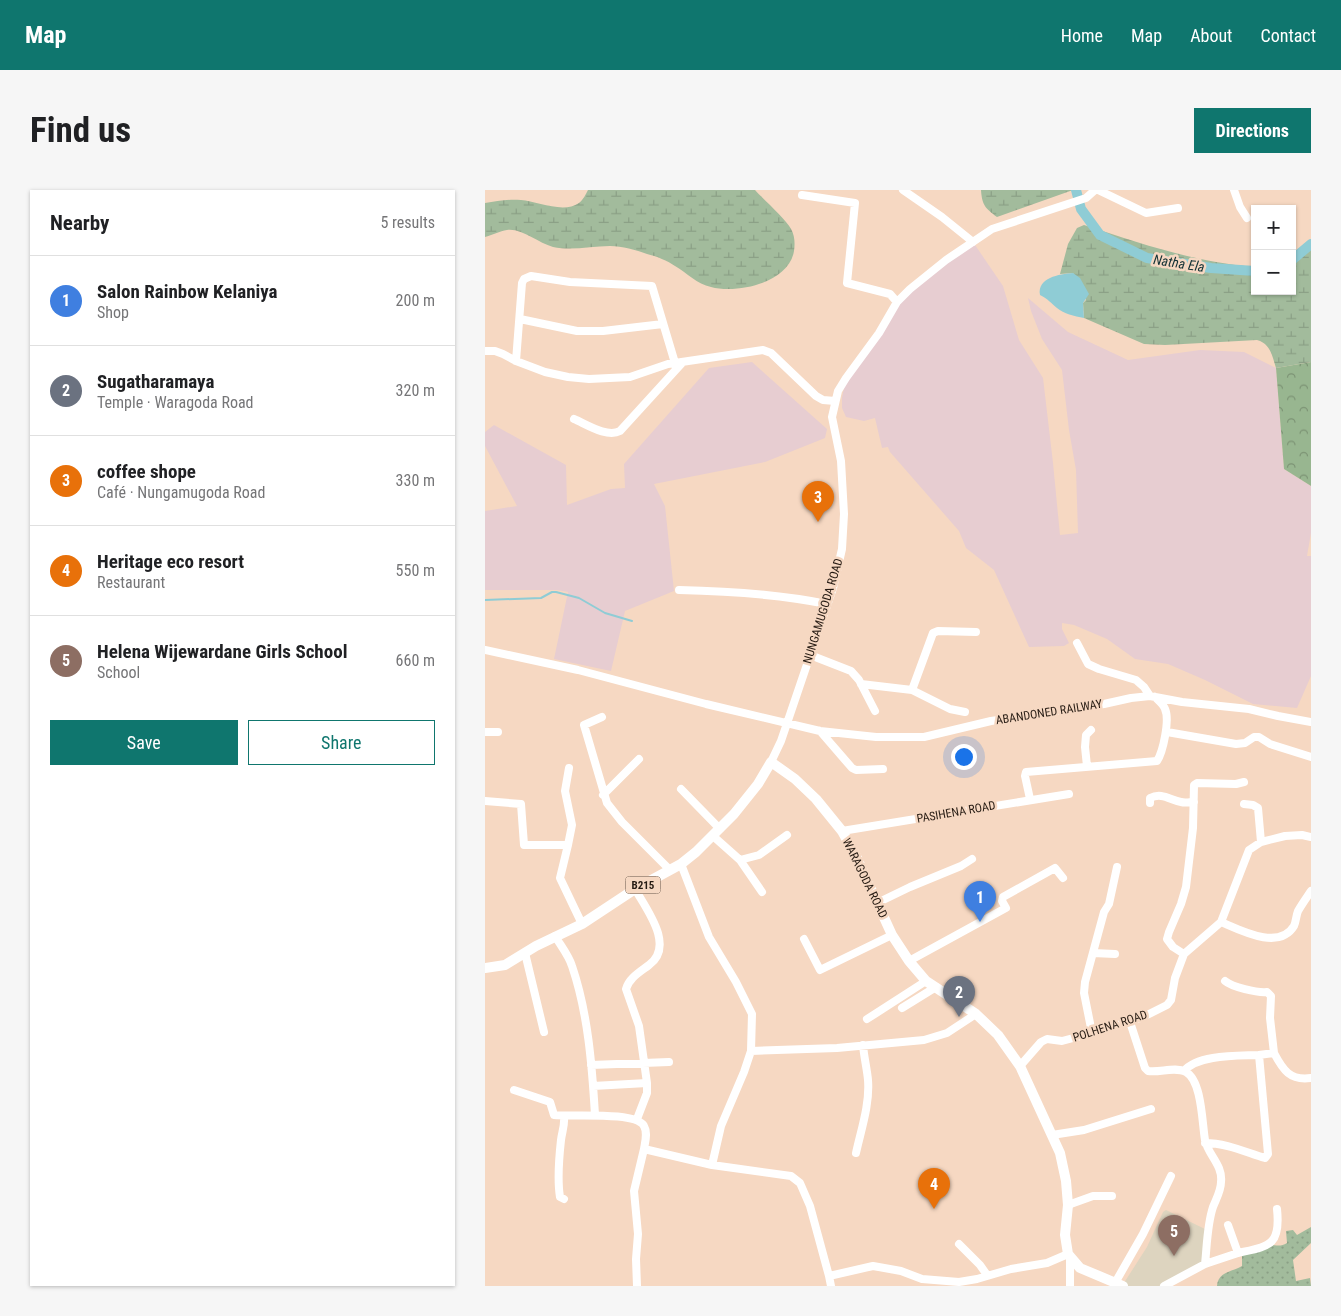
<!DOCTYPE html>
<html lang="en">
<head>
<meta charset="utf-8">
<style>
	body { margin:0; font-family:"Roboto Condensed",sans-serif; background:#f6f6f6; color:#202124 }
	.controls { position:absolute; right:15px; top:15px; display:grid; overflow:hidden; border-radius:0px; box-shadow:0 1px 4px #0004 }
	.controls button { width:45px; height:45px; display:grid; place-items:center; padding:0; border:0; border-bottom:1px solid #e0e0e0; background:#fff; color:#202124; font:25px sans-serif }
	.you { position:absolute; left:478px; top:566px; width:18px; height:18px; margin:-12px; border:4px solid #fff; border-radius:50%; background:#1a73e8; box-shadow:0 0 0 8px #1a73e833 }
	.badge { display:grid; place-items:center; width:32px; height:32px; border-radius:50%; background:#0f766e; color:#fff; font-size:16px; font-weight:700 }
	.pin { position:absolute; translate:-50% -41px; filter:drop-shadow(0 1px 2px #0008) }
	.pin::after { content:''; position:absolute; top:26px; width:18px; height:15px; background:inherit; clip-path:polygon(0 0,100% 0,50% 100%) }
	.list { margin:0; padding:0; list-style:none }
	h2 { display:flex; justify-content:space-between; align-items:center; height:65px; margin:0; padding:0 20px; font-size:21px }
	h2 small { font-size:16px; font-weight:400; color:#757577 }
	.list li { display:grid; grid-template-columns:32px 1fr auto; gap:15px; align-items:center; box-sizing:border-box; height:90px; padding:0 20px; border-top:1px solid #e0e0e0 }
	.list b { display:block; font-size:19px; white-space:nowrap }
	.list p { margin:0; font-size:16px; white-space:nowrap; color:#757577 }
	.list em { font-size:16px; font-style:normal; color:#757577 }
	.actions { display:flex; gap:10px; padding:15px 20px }
	.actions a { flex:1; padding:11px 0; border:1px solid #0f766e; border-radius:0px; text-align:center; font-size:18px; color:#0f766e }
	.actions .main { background:#0f766e; color:#fff }
	.map { position:relative; flex:none; width:826px; height:1096px; overflow:hidden; border-radius:0px }
	header { display:flex; align-items:center; gap:30px; box-sizing:border-box; height:70px; padding:0 25px; background:#0f766e; color:#fff }
	header strong { font-size:24px }
	nav { display:flex; gap:28px; margin-inline-start:auto; font-size:18px }
	.intro { display:flex; align-items:center; justify-content:space-between; box-sizing:border-box; height:120px; padding:0 30px }
	h1 { margin:0; font-size:35px }
	.button { padding:12px 22px; border-radius:0px; background:#0f766e; color:#fff; font-size:18px; font-weight:700 }
	main { display:flex; gap:30px; padding:0 30px }
	aside { flex:1; background:#fff; border-radius:0px; box-shadow:0 1px 4px #0004 }
	.map>svg:first-child { display:block }
	.industrial { fill:#e7cdd1 }
	.education { fill:#ddd4bf }
	.grass { fill:url(#grass-dots) }
	.forest { fill:url(#forest-crowns) }
	.wetland { fill:url(#wetland-marsh) }
	.water { fill:#8fccd5 }
	.lines { fill:none; stroke-linecap:round; stroke-linejoin:round }
	.stream { stroke:#8fccd5; stroke-width:2 }
	.river { stroke:#8fccd5; stroke-width:10 }
	.minor { stroke:#fff; stroke-width:8 }
	.major { stroke:#fff; stroke-width:10 }
	.labels { text-anchor:middle; stroke-width:5; stroke-linejoin:round; paint-order:stroke }
	.shield { fill:#f6d8c2; stroke:#645448; stroke-width:1 }
	.shield-label { font-size:11px; font-weight:bold; fill:#261b13 }
	.street-label { font-size:12px; fill:#261b13; stroke:#f6d8c2 }
	.water-label { font-size:14px; font-style:italic; fill:#123135; stroke:#f6d8c2 }
</style>
</head>
<body>
<header>
<strong>Map</strong>
<nav><a>Home</a><a>Map</a><a>About</a><a>Contact</a></nav>
</header>
<div class="intro"><h1>Find us</h1><a class="button">Directions</a></div>
<main>
<aside>
<h2>Nearby<small>5 results</small></h2>
<ul class="list">
<li><span class="badge" style="background:#3f7fe0">1</span><div><b>Salon Rainbow Kelaniya</b><p>Shop</p></div><em>200 m</em></li>
<li><span class="badge" style="background:#6b7280">2</span><div><b>Sugatharamaya</b><p>Temple · Waragoda Road</p></div><em>320 m</em></li>
<li><span class="badge" style="background:#e8710a">3</span><div><b>coffee shope</b><p>Café · Nungamugoda Road</p></div><em>330 m</em></li>
<li><span class="badge" style="background:#e8710a">4</span><div><b>Heritage eco resort</b><p>Restaurant</p></div><em>550 m</em></li>
<li><span class="badge" style="background:#8d6e63">5</span><div><b>Helena Wijewardane Girls School</b><p>School</p></div><em>660 m</em></li>
</ul>
<div class="actions"><a class="main">Save</a><a>Share</a></div>
</aside>
<div class="map">
<svg width="826" height="1096" viewBox="0 0 826 1096">
	<defs>
		<pattern id="grass-dots" width="8" height="8" patternUnits="userSpaceOnUse" patternTransform="scale(1.25)"><rect width="8" height="8" fill="#a2bb9c"/><path d="M2 2h.1M6 6h.1" fill="none" stroke="#8ba086" stroke-width="1.8" stroke-linecap="round"/></pattern>
		<pattern id="forest-crowns" width="20" height="18" patternUnits="userSpaceOnUse" patternTransform="scale(1.25)"><rect width="20" height="18" fill="#98b690"/><path d="M2 6a3 3 0 1 1 6 0M12 15a3 3 0 1 1 6 0" fill="none" stroke="#7c9374"/></pattern>
		<pattern id="wetland-marsh" width="20" height="14" patternUnits="userSpaceOnUse" patternTransform="scale(1.25)"><rect width="20" height="14" fill="#a2bb9c"/><path d="M1 5h8M5 5V1M11 12h8M15 12V8" fill="none" stroke="#8ba086"/></pattern>
	</defs>
	<rect width="100%" height="100%" fill="#f6d8c2"/>
	<!-- industrial -->
	<path class="industrial" d="M488,52L518,96L534,150L558,188L568,273L575,345L593,343L591,280L584,240L577,180L557,149L546,121L543,108L583,142L643,170L715,160L759,162L791,178L799,279L826,296V343L822,366H826V486L812,518L768,514L720,490L683,474L650,469L622,449L589,435L577,433V439L584,453L579,456L544,457L509,380L481,358L474,341L405,262L403,257L397,258L390,228L379,231L361,227L357,218V208L361,188L412,112Z
		M267,172L342,239L340,248L280,272L169,294L180,316L189,401L140,421L126,481L69,469L83,402L72,400H0V321L32,316L0,256V242L9,235L81,275L82,315L126,299L140,298L139,274L224,178Z"/>
	<!-- education -->
	<path class="education" d="M681,1020L724,1041L720,1074L679,1096H637L662,1057L678,1022Z"/>
	<!-- grass -->
	<path class="grass" d="M826,1037V1053L808,1070L811,1091L825,1088L826,1096H732C733,1081 748,1082 757,1076V1062C765,1059 774,1056 782,1055C790,1054 794,1058 802,1053L801,1041L808,1040L812,1045Z"/>
	<!-- forest -->
	<path class="forest" d="M826,172V296L799,279L791,178Z"/>
	<!-- wetland -->
	<path class="wetland" d="M103,0H270C278,9 301,29 306,39C310,46 310,54 309,61C304,93 252,104 226,97C212,94 202,83 190,76C183,71 171,66 162,64C151,60 137,56 125,56C106,56 87,61 68,57C53,53 37,38 22,40C15,41 7,45 0,47V13C12,11 23,9 36,10C52,11 78,24 94,13C98,10 101,4 103,0Z
		M496,0H588L512,27C500,18 497,15 496,0Z
		M599,35C657,54 709,72 770,77V101H807V70L826,54V172L791,178C787,166 786,154 772,150L680,155L659,154L599,128L598,113L601,110L588,83L575,84L583,54L592,38Z"/>
	<!-- water -->
	<path class="water" d="M588,83L595,88L604,104L598,113L599,128C589,126 579,124 572,118C566,113 563,109 555,105C552,88 574,84 588,83Z"/>
	<g class="lines">
		<!-- stream -->
		<path class="stream" d="M0,410L56,408L67,402H71L94,408L120,423L147,431"/>
		<!-- river -->
		<path class="river" d="M591,0L596,19L615,45L662,68L726,78L770,81
			M807,70L826,54"/>
		<!-- minor -->
		<path class="minor" d="M418,0L457,27L488,52
			M613,0L661,23L693,18
			M749,0L755,17L762,28
			M317,5L370,13L362,93L405,104L412,112
			M35,129L92,141H118L178,134
			M0,161H10L18,164L31,171L60,182L83,187L104,189L145,187L183,174L278,160L286,163L331,206L338,210L350,211
			M31,171L37,93L39,89L46,86L85,92L167,96L190,173
			M89,229C101,234 122,248 135,241L197,173
			M194,400C245,401 292,404 342,414
			M592,453L603,474L614,479L651,490L659,497L665,506
			M0,460L93,480L221,514L335,541L391,547H439L506,531L619,514L646,508L665,506L697,512L764,519L793,526L826,532
			M325,465L366,481L374,490L390,521
			M376,494L427,500L448,443L453,441L491,442
			M427,500L465,519L480,522
			M117,527L99,535L122,613L137,632L185,680
			M335,541L367,578L371,580L398,579
			M0,542H13
			M682,542L751,554L760,553L769,547H774L785,554L826,567
			M286,572L296,551L331,448L348,398L357,359L359,324L356,271L347,227L353,201L361,188L394,143L412,112L425,99L461,70L507,39L601,8L610,0
			M602,576L600,557L601,545L606,540
			M196,599L235,639
			M118,605L154,569
			M545,609L540,586L541,582L672,571C678,562 685,530 680,519C679,515 673,510 670,507
			M0,611L36,614L39,655H83L75,688L97,734
			M665,613V608C677,602 685,610 696,612C700,613 705,612 709,612
			M759,614L768,615L773,618L776,652
			M357,641L584,604
			M228,646L255,670L277,702
			M83,655L87,635L80,601L84,578
			M255,670L274,665L302,645
			M196,674L224,747L251,792L267,824L266,861L259,882L236,936L227,975
			M150,699C162,720 190,756 164,775C155,782 144,788 141,799L154,836L162,893V903L152,929
			M392,713L425,697L476,676L487,669
			M736,732C755,740 794,761 809,736C811,732 811,726 813,721C817,714 822,707 826,701
			M70,746C76,756 84,766 87,776C103,823 107,875 110,925
			M319,749L335,780L407,745
			M40,763L59,842
			M608,763L630,764
			M699,764L688,757L682,749L684,742L696,714L701,697L708,638L709,595L712,593L751,594L759,592
			M424,771L519,719L521,718L517,711L518,707L570,678L578,688
			M740,791C747,797 772,803 782,802L786,806L785,828L789,863
			M417,818L451,797
			M382,829L441,791
			M645,832L660,878L663,881C675,883 690,876 701,882C717,891 717,933 720,950C723,965 738,975 736,992C736,1001 731,1009 728,1017C722,1035 722,1056 720,1074
			M607,843L599,803L600,792L619,722L624,714L632,677
			M266,861L352,858L439,850L462,843L491,824
			M774,865L789,863C798,880 805,891 826,888
			M106,875L184,872
			M535,876L556,852L562,849L577,851L607,843L656,828L682,815L686,810L690,788L699,764L736,732L764,660L776,652L800,646L817,645L826,647
			M699,881C713,864 754,866 774,865L783,964L780,968C760,962 741,953 720,953
			M108,896L162,893
			M29,900L65,912L69,925C86,927 151,921 159,936C163,943 160,952 159,959L227,975L306,986L315,993L325,1016L344,1086L346,1096
			M567,945L599,940L666,919
			M371,963C376,940 385,914 383,890C382,879 379,867 378,855
			M79,1009L75,1007C72,989 74,968 76,950C77,942 80,935 79,926
			M583,1015L608,1006H627
			M474,1054L495,1075L502,1085
			M753,1063C784,1056 796,1056 792,1019
			M344,1086L388,1076L416,1081L437,1089L474,1092L492,1089L526,1079L562,1073L583,1064
			M630,1093L658,1044L686,986
			M152,1096L151,1069L153,1044L149,1001L159,959
			M585,1096V1067
			M679,1096L720,1074L753,1063L743,1035"/>
		<!-- major -->
		<path class="major" d="M0,778L20,775L51,756L97,734L150,699L196,674L211,662L249,624L273,594L286,572L310,589L331,609L357,641L371,666L407,745L424,771L441,791L491,824L513,845L535,876L575,963L581,991L583,1015L580,1045L583,1064L595,1078L638,1096"/>
	</g>
	<g class="labels">
		<!-- shield labels -->
		<rect class="shield" x="140.5" y="686.5" width="35" height="17" rx="4"/>
		<g class="shield-label">
			<text x="158" y="699">B215</text>
		</g>
		<!-- street labels -->
		<g class="street-label">
			<text transform="translate(338 421) rotate(-73)" y="4">NUNGAMUGODA ROAD</text>
			<text transform="translate(564 522) rotate(-9)" y="4">ABANDONED RAILWAY</text>
			<text transform="translate(471 622) rotate(-10)" y="4">PASIHENA ROAD</text>
			<text transform="translate(380 688) rotate(64)" y="4">WARAGODA ROAD</text>
			<text transform="translate(625 836) rotate(-18)" y="4">POLHENA ROAD</text>
		</g>
		<!-- water labels -->
		<g class="water-label">
			<text transform="translate(694 73) rotate(9)" y="5">Natha Ela</text>
		</g>
	</g>
</svg>
<div class="controls">
<button>+</button>
<button>−</button>
</div>
<div class="you"></div>
<div class="pin badge" style="left:495px;top:732px;background:#3f7fe0">1</div>
<div class="pin badge" style="left:474px;top:827px;background:#6b7280">2</div>
<div class="pin badge" style="left:333px;top:332px;background:#e8710a">3</div>
<div class="pin badge" style="left:449px;top:1019px;background:#e8710a">4</div>
<div class="pin badge" style="left:689px;top:1066px;background:#8d6e63">5</div>
</div>
</main>
</body>
</html>
